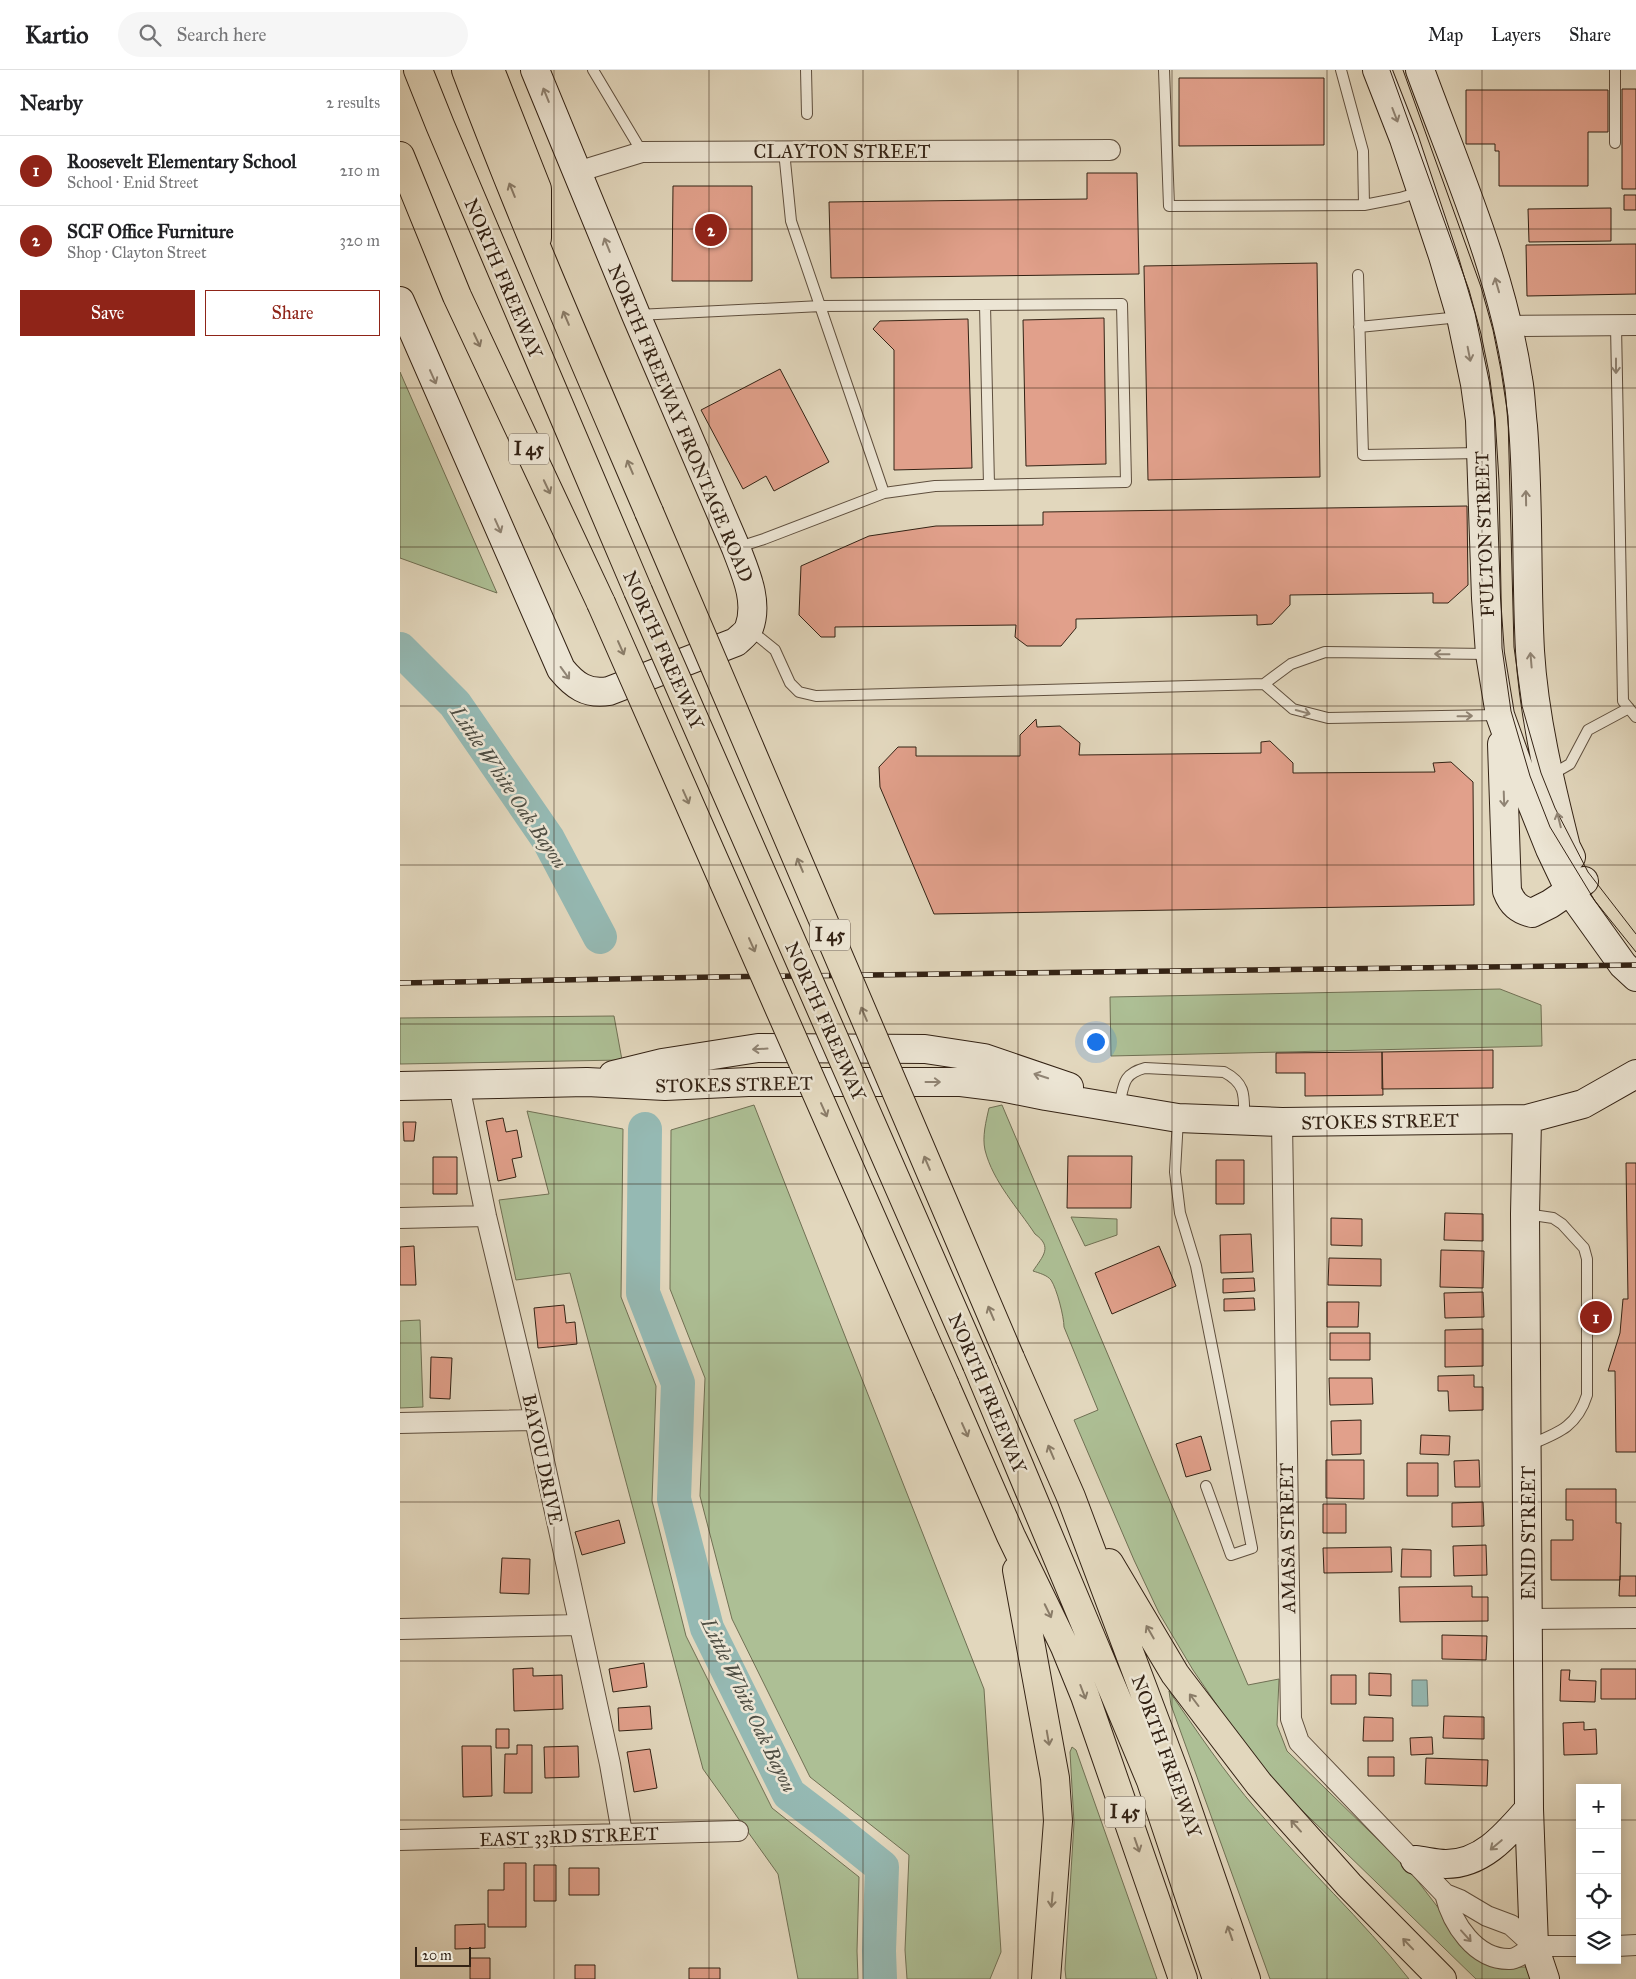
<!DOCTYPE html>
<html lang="en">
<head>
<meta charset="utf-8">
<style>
	body { margin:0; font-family:"IM FELL Great Primer",serif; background:#f6f6f6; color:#202124 }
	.controls { position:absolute; right:15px; bottom:15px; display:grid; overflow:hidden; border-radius:0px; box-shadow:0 2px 12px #0003 }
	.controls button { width:45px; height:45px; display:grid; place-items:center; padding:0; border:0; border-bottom:1px solid #e0e0e0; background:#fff; color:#202124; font:25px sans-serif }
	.scale { position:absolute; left:15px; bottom:12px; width:56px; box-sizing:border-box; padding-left:5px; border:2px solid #332214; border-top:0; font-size:14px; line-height:18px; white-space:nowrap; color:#332214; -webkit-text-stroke:4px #ece5d4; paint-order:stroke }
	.you { position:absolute; left:695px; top:971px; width:18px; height:18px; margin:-12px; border:4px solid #fff; border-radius:50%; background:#1a73e8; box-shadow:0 0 0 8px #1a73e833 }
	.badge { display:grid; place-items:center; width:32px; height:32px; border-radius:50%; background:#8f2418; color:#fff; font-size:16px; font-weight:700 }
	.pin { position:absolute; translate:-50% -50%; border:2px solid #fff; box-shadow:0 1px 5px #0006 }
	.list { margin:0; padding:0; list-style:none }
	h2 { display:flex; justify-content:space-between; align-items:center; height:65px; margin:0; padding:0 20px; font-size:21px }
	h2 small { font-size:16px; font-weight:400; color:#757577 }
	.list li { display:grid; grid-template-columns:32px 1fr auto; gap:15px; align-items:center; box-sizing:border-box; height:70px; padding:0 20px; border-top:1px solid #e0e0e0 }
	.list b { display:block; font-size:19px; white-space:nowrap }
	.list p { margin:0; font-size:16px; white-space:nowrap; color:#757577 }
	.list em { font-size:16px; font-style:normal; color:#757577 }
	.actions { display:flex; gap:10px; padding:15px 20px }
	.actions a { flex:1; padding:11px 0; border:1px solid #8f2418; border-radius:0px; text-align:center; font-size:18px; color:#8f2418 }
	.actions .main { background:#8f2418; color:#fff }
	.icon { flex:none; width:28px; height:28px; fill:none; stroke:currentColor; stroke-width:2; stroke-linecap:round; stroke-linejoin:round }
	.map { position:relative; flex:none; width:1236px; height:1909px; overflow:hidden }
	header { display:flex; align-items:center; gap:30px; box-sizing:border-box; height:70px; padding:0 25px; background:#fff; border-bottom:1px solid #e0e0e0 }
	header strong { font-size:24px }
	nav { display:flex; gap:28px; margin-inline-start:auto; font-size:18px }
	.search { width:350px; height:45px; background:#f6f6f6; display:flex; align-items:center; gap:12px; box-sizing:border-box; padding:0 18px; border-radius:28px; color:#757577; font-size:19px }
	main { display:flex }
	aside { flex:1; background:#fff }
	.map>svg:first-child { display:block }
	.green { fill:#adbf95; stroke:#707054 }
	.water { fill:#95b9b3; stroke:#6e7d73 }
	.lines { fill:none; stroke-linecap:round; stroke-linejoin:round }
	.river { stroke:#95b9b3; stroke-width:34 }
	.building { fill:#e1a08b; stroke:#332214 }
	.lane-casing { stroke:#5f4f3e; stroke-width:12 }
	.street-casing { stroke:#5f4f3e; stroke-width:22 }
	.secondary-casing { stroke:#332214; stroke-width:30 }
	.highway-casing { stroke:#332214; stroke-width:30 }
	.lane { stroke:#ece5d4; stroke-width:10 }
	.street { stroke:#ece5d4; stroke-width:20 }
	.secondary { stroke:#ece5d4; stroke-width:28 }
	.highway { stroke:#e2d7bd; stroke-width:28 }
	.tram { stroke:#332214; stroke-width:1 }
	.rail-casing { stroke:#332214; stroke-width:5.5 }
	.rail { stroke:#ece5d4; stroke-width:4; stroke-dasharray:11; stroke-linecap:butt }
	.highway-bridge-casing { stroke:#332214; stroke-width:30; stroke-linecap:butt }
	.highway-bridge { stroke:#e2d7bd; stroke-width:28 }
	.oneway { stroke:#908474 }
	.oneway2 { stroke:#8a7c68 }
	.grid { fill:none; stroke:#332214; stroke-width:1; stroke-opacity:0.55 }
	.labels { text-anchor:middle; stroke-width:5; stroke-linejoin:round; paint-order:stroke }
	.shield { fill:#ece5d4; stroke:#6a5c4e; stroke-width:1 }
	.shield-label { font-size:18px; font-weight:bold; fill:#332214 }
	.street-label { font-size:19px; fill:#332214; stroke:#ece5d4 }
	.water-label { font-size:20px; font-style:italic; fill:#504f44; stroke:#ece5d4 }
</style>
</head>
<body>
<header>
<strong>Kartio</strong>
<div class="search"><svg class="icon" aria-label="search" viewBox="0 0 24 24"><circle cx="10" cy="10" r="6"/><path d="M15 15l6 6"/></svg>Search here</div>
<nav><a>Map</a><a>Layers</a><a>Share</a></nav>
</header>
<main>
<aside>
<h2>Nearby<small>2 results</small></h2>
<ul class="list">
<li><span class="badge">1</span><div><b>Roosevelt Elementary School</b><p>School · Enid Street</p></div><em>210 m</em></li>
<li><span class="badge">2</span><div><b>SCF Office Furniture</b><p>Shop · Clayton Street</p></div><em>320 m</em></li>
</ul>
<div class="actions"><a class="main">Save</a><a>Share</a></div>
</aside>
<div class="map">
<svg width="1236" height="1909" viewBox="0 0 1236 1909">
	<rect width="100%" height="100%" fill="#e2d7bd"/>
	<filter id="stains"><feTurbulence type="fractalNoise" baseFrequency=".004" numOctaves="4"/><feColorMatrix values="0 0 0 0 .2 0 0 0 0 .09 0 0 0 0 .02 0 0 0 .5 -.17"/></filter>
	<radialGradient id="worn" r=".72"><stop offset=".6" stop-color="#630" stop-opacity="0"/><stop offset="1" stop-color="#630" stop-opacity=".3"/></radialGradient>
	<!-- green -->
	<path class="green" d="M0,302L97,523L0,488Z
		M1100,919L1141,935L1142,976L711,986L710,927Z
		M214,946L222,990L0,994V948Z
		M354,1035L584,1619L601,1882L590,1909H507L505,1880L509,1785L410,1707L332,1549L300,1426L305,1308L270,1219L271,1060Z
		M602,1035L848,1615L879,1609L877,1655L887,1681L1010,1801L1043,1844L1113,1897H1130V1909H1076L878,1717L851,1685L793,1600L759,1543L734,1490L674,1350L698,1340L664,1257C664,1247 657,1219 651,1210C647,1205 639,1203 633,1201C643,1186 653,1177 635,1164C618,1138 593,1112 585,1080C582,1067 586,1051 589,1038Z
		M127,1041L223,1059L221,1227L256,1316L252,1431L286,1566L372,1738L459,1807L457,1881L458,1909H398L378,1804L303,1699L170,1203L116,1210L99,1130L149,1124Z
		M671,1147L717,1149V1165L685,1176Z
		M20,1250L23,1337L0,1338V1251Z
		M769,1621C797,1661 824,1702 857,1740C906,1798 962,1849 1009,1909H870L771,1635Z
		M672,1677L676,1680L757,1909H666L665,1899L674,1753L670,1682Z"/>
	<!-- water -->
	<path class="water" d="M1012,1610H1027L1028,1636H1012Z"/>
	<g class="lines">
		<!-- river -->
		<path class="river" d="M0,579L55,634L148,769L200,867
			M245,1059L243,1223L278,1313L274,1429L307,1558L389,1724L431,1756L482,1797L479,1881L480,1909"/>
	</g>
	<!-- building -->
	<path class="building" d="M779,8H924V75L779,76Z
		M1222,19H1236V119H1222Z
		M1066,20H1208V62H1188V116H1099V81H1095V74H1066Z
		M687,103H737L739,204L431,208L429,132L687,129Z
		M273,116H352V211H272Z
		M1224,125H1236V140H1224Z
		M1211,138V171L1129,172L1128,139Z
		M1236,174V224L1127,226L1126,175Z
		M917,193L920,407L748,410L744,196Z
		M704,248L706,394L626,396L623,250Z
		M568,249L572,398L494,400V280L473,259L480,251Z
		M380,299L429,392L374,421L366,406L343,419L301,340Z
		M1067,436L1068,515L1048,533H1033V523L890,525V535L872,554L857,555V545L676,549V558L661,576H627L615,567L616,555L435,557V567H421L399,545L401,496L469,466L536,456L643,455V442Z
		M636,649L637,657L660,656L680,673L679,685L861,683V672L870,671L893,693V703L1035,702L1033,693L1051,692L1073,712L1074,835L534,844L480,717L479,697L498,677H516V686H620V665Z
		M1093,980V1018L982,1019V982Z
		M982,982L983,1025L905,1026V1003H876V983Z
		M103,1048L106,1062L117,1060L122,1087L112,1089L116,1107L98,1111L86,1051Z
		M3,1052H16L14,1071H4Z
		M668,1086H732L731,1138H667Z
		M33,1087H57V1124H33Z
		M816,1090H844V1134H816Z
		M1226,1093H1236V1382H1216L1215,1301H1208L1220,1263L1223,1229H1228Z
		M1045,1143L1083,1144V1171L1044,1170Z
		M931,1148L962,1149V1176L931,1175Z
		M851,1164L853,1202L821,1203L820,1165Z
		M14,1176L16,1215H0V1177Z
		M759,1176L776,1216L712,1244L695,1203Z
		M1041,1180L1084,1181L1083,1218L1040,1217Z
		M929,1188L981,1189V1216L928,1215Z
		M854,1208L855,1221L823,1223V1209Z
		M1083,1222L1084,1247L1045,1248L1044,1223Z
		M854,1228L855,1240L824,1241V1229Z
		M927,1232H959L958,1257H927Z
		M164,1235L166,1253L175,1252L177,1274L138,1278L134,1238Z
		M1083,1259V1296L1045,1297V1260Z
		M930,1263H970V1290H930Z
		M31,1287L52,1288L50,1329L30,1328Z
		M1074,1305V1317H1083V1340L1049,1341L1048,1321H1038V1306Z
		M929,1308H972L973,1334L930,1335Z
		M961,1350V1384L932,1385L931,1351Z
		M1021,1365L1050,1366L1049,1385L1020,1384Z
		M801,1366L811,1400L786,1407L776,1374Z
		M926,1390H964V1429L926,1428Z
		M1079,1390L1080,1417H1055L1054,1391Z
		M1007,1393H1038V1426H1007Z
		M1166,1419H1216V1453H1221L1220,1510H1151V1470H1173V1450H1166Z
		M1083,1432L1084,1456L1052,1457V1433Z
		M923,1434H946V1463H923Z
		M219,1450L225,1473L182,1485L175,1462Z
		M1086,1475L1087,1505L1054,1506L1053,1476Z
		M991,1477L992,1502L924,1503L923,1478Z
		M1002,1479L1031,1480V1507H1001Z
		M102,1488L130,1489L129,1524L100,1523Z
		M1220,1506H1236V1526H1219Z
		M1072,1516V1527H1088V1551L1000,1552L999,1517Z
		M1042,1565L1087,1566L1086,1590L1042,1589Z
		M244,1593L247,1617L213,1622L209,1599Z
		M133,1598V1606L162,1605L163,1639L114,1641L113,1599Z
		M1201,1599H1236V1629H1201Z
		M1161,1600H1170L1169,1610L1196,1611L1195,1632L1160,1631Z
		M969,1603L991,1604V1626L969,1625Z
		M931,1605H956V1634H931Z
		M250,1636L252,1659L219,1661L218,1638Z
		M1044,1646L1084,1647V1669L1043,1668Z
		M964,1647L993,1648V1671H963Z
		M1184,1652V1660L1196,1659L1197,1684L1164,1685L1163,1653Z
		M96,1659H109V1678H96Z
		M1032,1667L1033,1684L1011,1685L1010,1668Z
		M117,1675H132V1723H104L105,1684H117Z
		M62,1676H91L92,1726L63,1727Z
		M178,1676L179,1707L145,1708L144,1677Z
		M250,1679L257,1718L234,1722L227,1682Z
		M968,1687H994V1706H968Z
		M1026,1688L1088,1690L1087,1716L1025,1714Z
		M104,1793H126V1857H88V1820H104Z
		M134,1795H156V1831H134Z
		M169,1798H199V1825H169Z
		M85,1854V1878L55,1879V1855Z
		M70,1888H90V1909H70Z
		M175,1895H195V1909H175Z
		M289,1898H320V1909H289Z"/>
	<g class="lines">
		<defs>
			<path id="lane" d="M193,0L242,82
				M406,0L407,44
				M764,0L769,136L964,135L1000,128L1020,122
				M941,0L963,81L964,135
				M1215,0V73
				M384,81L391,151L484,423
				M958,205L963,385L1080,383
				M585,235L589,415
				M237,245L421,236L722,234L726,412L535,416L484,423L364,469L336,478
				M1216,255L1223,631L1236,647
				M959,257L1060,247
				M349,559L375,580L390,613L399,622L416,626L864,614L891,594L925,582L1088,584
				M864,614L893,639L928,648L1098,645
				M1151,705L1170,694L1188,660L1229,638
				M719,1036C724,1015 722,1004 745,998L824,1002C847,1014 844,1027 844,1050
				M778,1049L775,1102L780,1143L796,1196L852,1478L831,1485L806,1416
				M1126,1144L1153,1148L1162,1154L1184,1178L1187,1189V1325C1177,1357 1158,1363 1129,1375"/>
			<path id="street" d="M177,102L242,82L710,80
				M1108,256L1236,255
				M59,1015L86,1146L135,1350L210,1694L222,1763
				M882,1052L891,1649L899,1672L1045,1824L1060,1830L1087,1846L1111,1855L1134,1876
				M0,1148L86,1146
				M0,1353L135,1350
				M1128,1549L1236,1548
				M0,1559L179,1555
				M0,1770L338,1761
				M1045,1824C1052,1853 1075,1890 1110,1889C1117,1889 1128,1880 1134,1876
				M1134,1876H1180
				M1217,1876L1236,1875"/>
			<path id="secondary" d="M977,0L1004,69L1043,186L1061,247L1075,314L1080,350L1086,528L1090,584L1100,645L1128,724L1150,779L1170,821L1223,895L1236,907
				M1020,0C1057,101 1102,202 1118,309C1121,324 1121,341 1123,356C1129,431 1126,506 1130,581C1134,647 1150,713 1166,777L1171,787
				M0,231L161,599C174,615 187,625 209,621L336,572C340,568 347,563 349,558C359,531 345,502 336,478L236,245L135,0
				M1102,674L1107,821C1112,834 1119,840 1132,843L1150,834L1184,811
				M213,1005L262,993L358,978L525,979L584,988L669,1017
				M0,1016L187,1012L265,1016L348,1012H561L601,1017L646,1026L778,1048L882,1052L1127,1049L1183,1034L1236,1004
				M1127,1049L1125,1144L1129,1739L1134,1876L1145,1909
				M1015,1790C1025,1791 1036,1794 1046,1794C1083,1794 1107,1764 1129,1739"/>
			<path id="highway" d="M18,0L40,55L238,521
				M66,0C122,149 186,295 249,442
				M90,0L137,119V168
				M0,86L57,226L201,533
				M610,1288L671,1427L778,1712L846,1909
				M577,1295L751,1711L817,1909
				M545,1315L611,1466L665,1577L685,1626L783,1909
				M709,1493L775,1604L859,1714L949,1815L1042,1909
				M617,1500L655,1708L658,1751L646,1909"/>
		</defs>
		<!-- lane casing -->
		<use href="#lane" class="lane-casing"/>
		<!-- street casing -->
		<use href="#street" class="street-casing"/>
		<!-- secondary casing -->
		<use href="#secondary" class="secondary-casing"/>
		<!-- highway casing -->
		<use href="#highway" class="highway-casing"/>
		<!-- lane -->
		<use href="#lane" class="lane"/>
		<!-- street -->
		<use href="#street" class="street"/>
		<!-- secondary -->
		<use href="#secondary" class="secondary"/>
		<!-- highway -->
		<use href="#highway" class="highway"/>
		<!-- tram -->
		<path class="tram" d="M990,0L1069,220L1081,264L1089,303L1095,347L1099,411L1102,578L1111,641L1130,706L1150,757L1195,831L1236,882
			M1003,0L1081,217L1093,260L1101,300L1108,346L1114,577L1122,636L1141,703L1155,738L1188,802L1236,864"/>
		<defs>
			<path id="rail" d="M0,913L316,907L1236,895"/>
		</defs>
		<!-- rail casing -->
		<use href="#rail" class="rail-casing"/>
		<!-- rail -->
		<use href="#rail" class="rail"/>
		<defs>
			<path id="highway-bridge" d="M249,442L610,1288
				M238,521L577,1295
				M201,533L545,1315"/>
		</defs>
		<!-- highway-bridge casing -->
		<use href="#highway-bridge" class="highway-bridge-casing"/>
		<!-- highway-bridge -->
		<use href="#highway-bridge" class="highway-bridge"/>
	</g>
	<!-- one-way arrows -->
	<defs><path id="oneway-shaft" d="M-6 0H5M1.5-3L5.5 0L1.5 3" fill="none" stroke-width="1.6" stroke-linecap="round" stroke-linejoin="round" transform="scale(1.25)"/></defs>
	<g class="oneway">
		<use href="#oneway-shaft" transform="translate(146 25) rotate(-112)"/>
		<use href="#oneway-shaft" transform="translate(995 45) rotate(69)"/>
		<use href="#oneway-shaft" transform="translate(207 175) rotate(-112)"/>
		<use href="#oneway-shaft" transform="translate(1097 215) rotate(-106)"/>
		<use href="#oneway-shaft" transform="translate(1069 284) rotate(79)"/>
		<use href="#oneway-shaft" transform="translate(1216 296) rotate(90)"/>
		<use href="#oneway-shaft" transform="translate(33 307) rotate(66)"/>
		<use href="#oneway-shaft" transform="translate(1126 428) rotate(-91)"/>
		<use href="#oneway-shaft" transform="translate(98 456) rotate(66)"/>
		<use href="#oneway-shaft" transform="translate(1042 584) rotate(-179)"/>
		<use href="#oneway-shaft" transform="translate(1131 590) rotate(-95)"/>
		<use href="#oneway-shaft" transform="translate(165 603) rotate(54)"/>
		<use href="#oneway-shaft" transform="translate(903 642) rotate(15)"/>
		<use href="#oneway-shaft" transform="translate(1065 646) rotate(-1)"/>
		<use href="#oneway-shaft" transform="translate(1104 729) rotate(88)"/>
		<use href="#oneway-shaft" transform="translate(1159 750) rotate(-104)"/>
		<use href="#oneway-shaft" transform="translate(360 979) rotate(177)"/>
		<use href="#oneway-shaft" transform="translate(641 1006) rotate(-162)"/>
		<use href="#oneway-shaft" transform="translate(533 1012)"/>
		<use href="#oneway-shaft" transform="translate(1096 1775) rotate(140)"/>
		<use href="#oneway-shaft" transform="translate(1066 1866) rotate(48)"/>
	</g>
	<g class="oneway2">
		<use href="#oneway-shaft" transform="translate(112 120) rotate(-112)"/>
		<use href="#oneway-shaft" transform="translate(166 248) rotate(-113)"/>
		<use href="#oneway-shaft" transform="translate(77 270) rotate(65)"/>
		<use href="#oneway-shaft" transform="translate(230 397) rotate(-113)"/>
		<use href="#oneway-shaft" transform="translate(147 417) rotate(65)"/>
		<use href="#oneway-shaft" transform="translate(221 578) rotate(66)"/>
		<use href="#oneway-shaft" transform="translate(286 727) rotate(66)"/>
		<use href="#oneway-shaft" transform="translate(400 795) rotate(-113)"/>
		<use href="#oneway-shaft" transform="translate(352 875) rotate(66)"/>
		<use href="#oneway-shaft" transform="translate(464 944) rotate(-113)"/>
		<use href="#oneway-shaft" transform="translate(424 1040) rotate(66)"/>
		<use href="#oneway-shaft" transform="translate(527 1093) rotate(-113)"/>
		<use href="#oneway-shaft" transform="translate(591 1243) rotate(-113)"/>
		<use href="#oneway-shaft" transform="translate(565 1360) rotate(66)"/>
		<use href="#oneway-shaft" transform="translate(651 1382) rotate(-113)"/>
		<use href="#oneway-shaft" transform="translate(648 1541) rotate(64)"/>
		<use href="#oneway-shaft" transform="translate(750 1562) rotate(-120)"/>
		<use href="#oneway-shaft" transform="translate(683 1622) rotate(69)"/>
		<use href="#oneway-shaft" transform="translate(794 1630) rotate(-127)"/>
		<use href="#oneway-shaft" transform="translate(648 1668) rotate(80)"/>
		<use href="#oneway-shaft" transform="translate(896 1756) rotate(-132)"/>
		<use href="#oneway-shaft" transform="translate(737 1775) rotate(71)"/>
		<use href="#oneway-shaft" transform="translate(652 1830) rotate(95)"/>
		<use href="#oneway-shaft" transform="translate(830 1863) rotate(-109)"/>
		<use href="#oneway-shaft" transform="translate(1008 1874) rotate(-134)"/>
	</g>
	<!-- grid -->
	<path class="grid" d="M154,0V1909M309,0V1909M463,0V1909M618,0V1909M772,0V1909M927,0V1909M1082,0V1909M0,159H1236M0,318H1236M0,477H1236M0,636H1236M0,795H1236M0,954H1236M0,1114H1236M0,1273H1236M0,1432H1236M0,1591H1236M0,1750H1180M1217,1750H1236"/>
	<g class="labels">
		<!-- shield labels -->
		<g class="shield">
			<rect x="109" y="363.5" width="40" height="31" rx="4"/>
			<rect x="410" y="849.5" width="40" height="31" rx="4"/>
			<rect x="705" y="1726.5" width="40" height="31" rx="4"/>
		</g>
		<g class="shield-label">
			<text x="129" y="385">I 45</text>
			<text x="430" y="871">I 45</text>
			<text x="725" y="1748">I 45</text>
		</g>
		<!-- street labels -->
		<g class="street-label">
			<text x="442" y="88">CLAYTON STREET</text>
			<text transform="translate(104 208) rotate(67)" y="7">NORTH FREEWAY</text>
			<text transform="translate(281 353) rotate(67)" y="7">NORTH FREEWAY FRONTAGE ROAD</text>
			<text transform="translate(1084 464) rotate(-92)" y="7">FULTON STREET</text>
			<text transform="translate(264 580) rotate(66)" y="7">NORTH FREEWAY</text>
			<text transform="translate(426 951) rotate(66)" y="7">NORTH FREEWAY</text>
			<text transform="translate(334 1014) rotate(-1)" y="7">STOKES STREET</text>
			<text transform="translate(980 1051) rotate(-1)" y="7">STOKES STREET</text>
			<text transform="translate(588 1323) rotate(67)" y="7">NORTH FREEWAY</text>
			<text transform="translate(143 1389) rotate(78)" y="7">BAYOU DRIVE</text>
			<text transform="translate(1128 1463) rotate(-90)" y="7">ENID STREET</text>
			<text transform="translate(887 1468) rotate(-91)" y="7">AMASA STREET</text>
			<text transform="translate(767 1686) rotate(70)" y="7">NORTH FREEWAY</text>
			<text transform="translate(169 1766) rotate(-2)" y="7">EAST 33RD STREET</text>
		</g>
		<!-- water labels -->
		<g class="water-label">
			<text transform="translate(109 717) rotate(56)" y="7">Little White Oak Bayou</text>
			<text transform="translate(349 1635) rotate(64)" y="7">Little White Oak Bayou</text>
		</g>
	</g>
	<rect width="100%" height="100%" filter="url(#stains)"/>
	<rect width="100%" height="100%" fill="url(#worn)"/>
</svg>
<div class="controls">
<button>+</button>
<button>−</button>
<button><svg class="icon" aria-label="locate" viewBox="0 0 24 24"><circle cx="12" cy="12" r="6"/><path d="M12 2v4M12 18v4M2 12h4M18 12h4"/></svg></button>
<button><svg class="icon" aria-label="layers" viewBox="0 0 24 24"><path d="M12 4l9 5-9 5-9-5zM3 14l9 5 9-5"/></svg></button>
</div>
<div class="scale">20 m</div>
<div class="you"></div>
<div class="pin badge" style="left:1196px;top:1247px">1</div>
<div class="pin badge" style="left:311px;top:160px">2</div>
</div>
</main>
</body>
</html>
